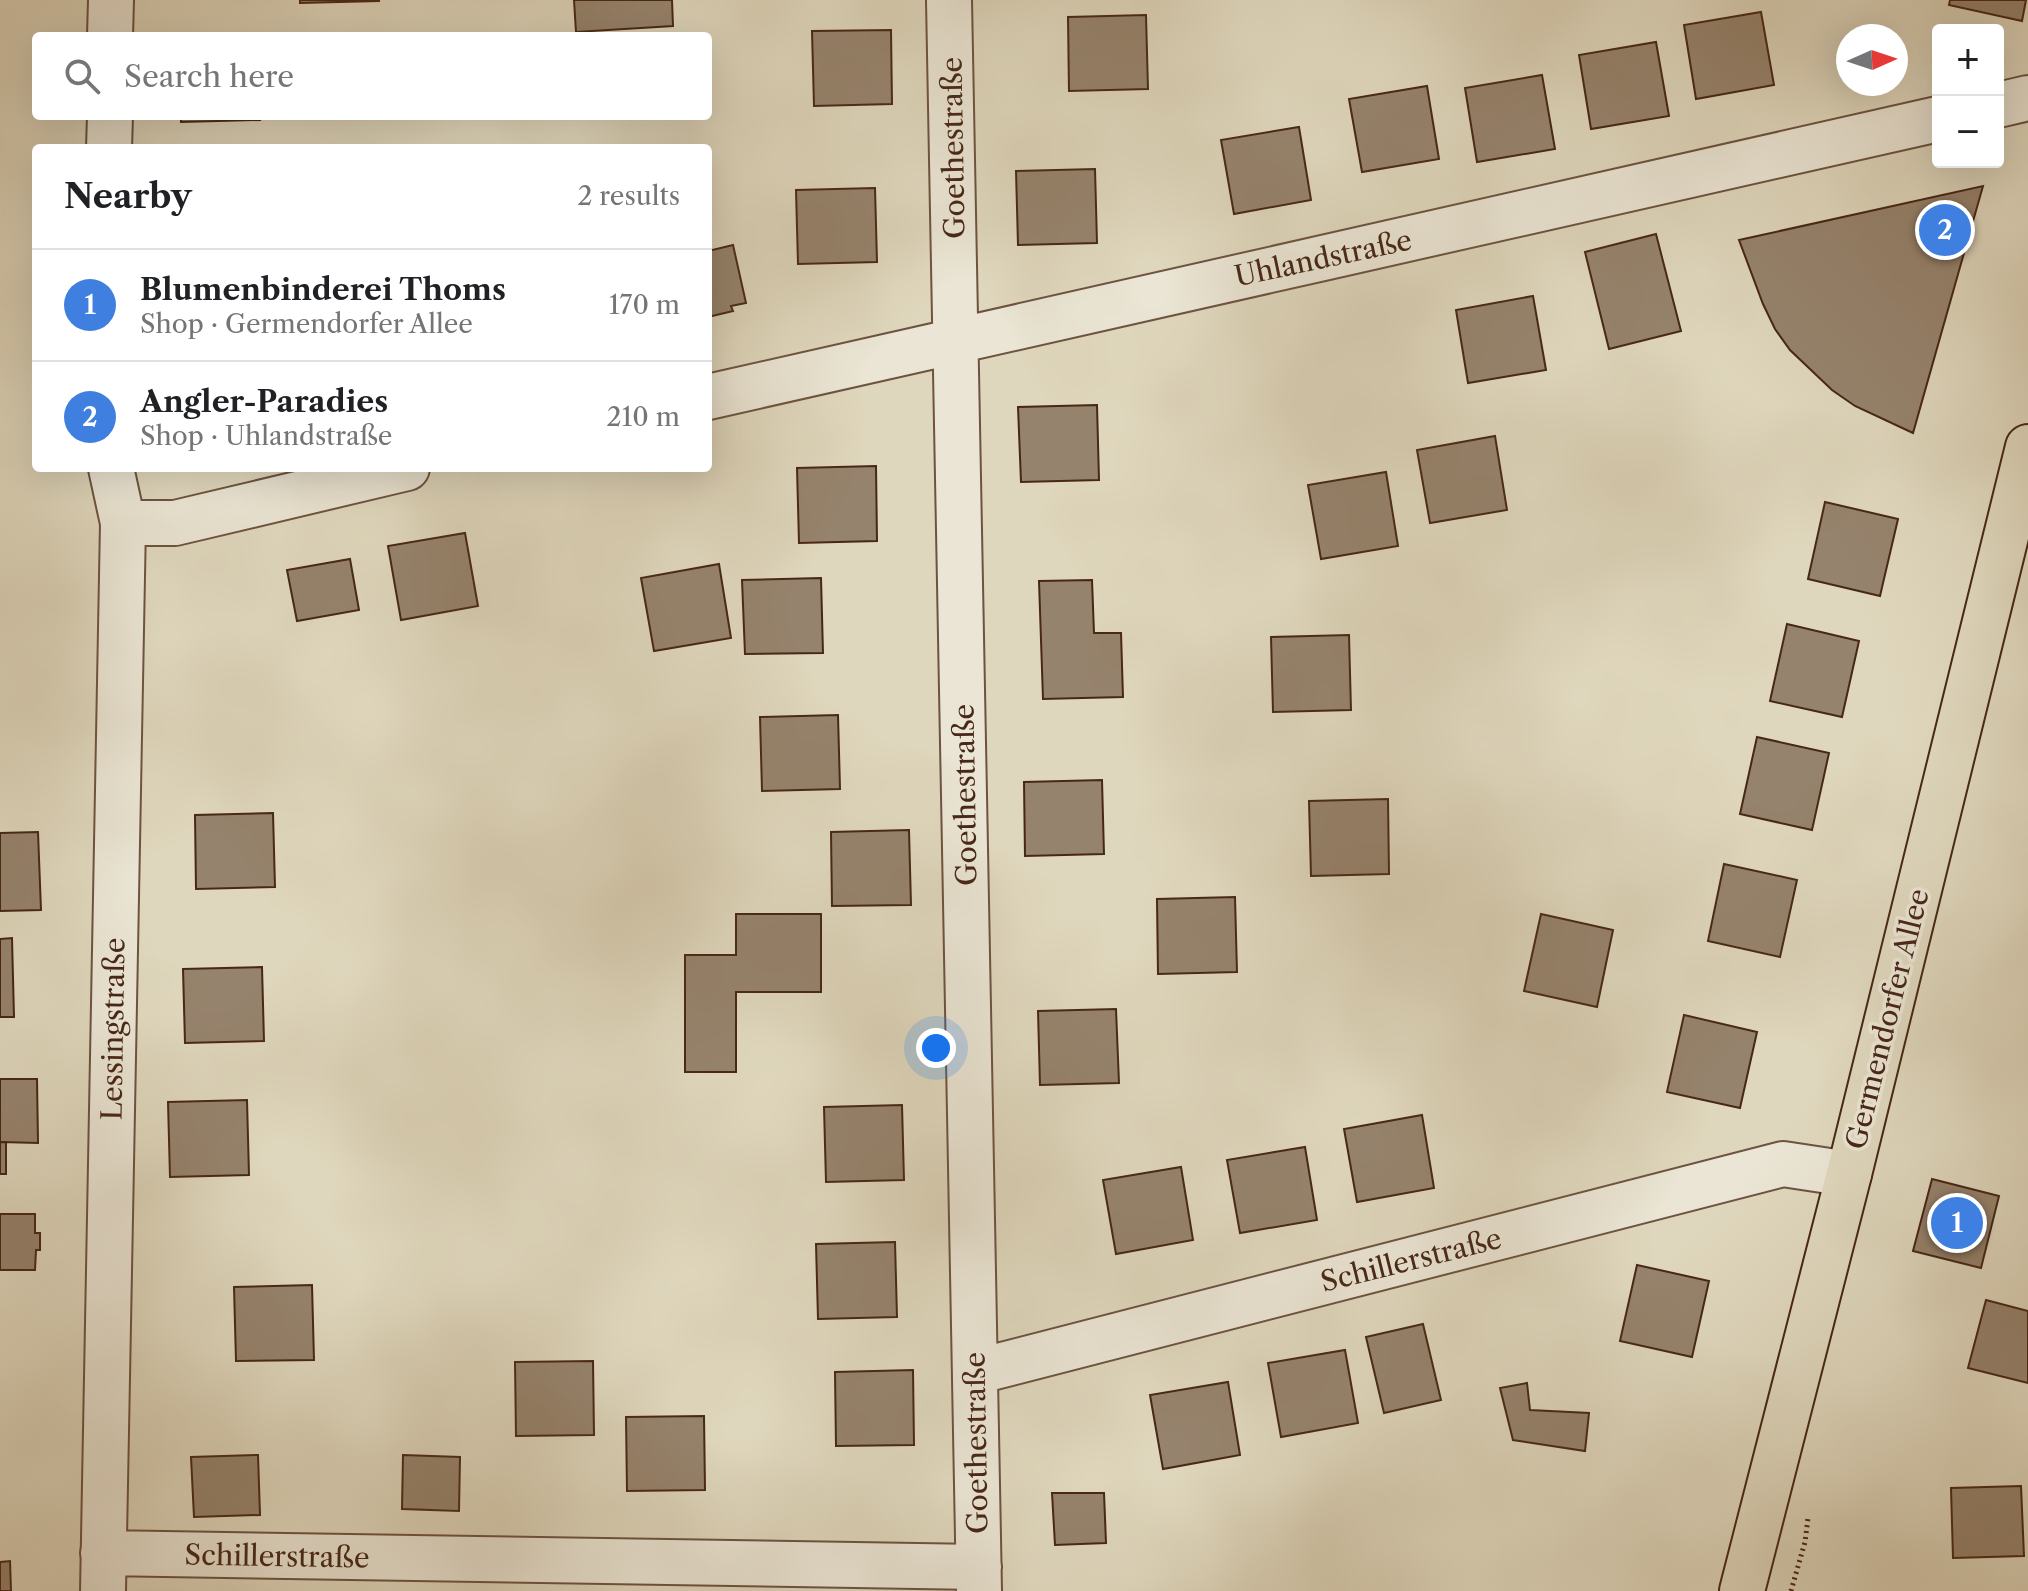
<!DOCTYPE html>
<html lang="en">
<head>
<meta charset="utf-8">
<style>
	body { margin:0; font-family:"Libre Caslon Text",serif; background:#f6f6f6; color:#202124 }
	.controls { position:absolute; right:24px; top:24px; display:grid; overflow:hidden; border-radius:8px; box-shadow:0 8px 32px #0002 }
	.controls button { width:72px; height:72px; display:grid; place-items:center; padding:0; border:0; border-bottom:2px solid #e0e0e0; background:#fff; color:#202124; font:40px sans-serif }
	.compass { position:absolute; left:1836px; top:24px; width:72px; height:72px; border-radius:50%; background:#fff; box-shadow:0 8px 32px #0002; rotate:87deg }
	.you { position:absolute; left:936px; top:1048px; width:28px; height:28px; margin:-20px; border:6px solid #fff; border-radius:50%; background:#1a73e8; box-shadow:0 0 0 12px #1a73e833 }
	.badge { display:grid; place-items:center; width:52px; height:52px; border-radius:50%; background:#2563eb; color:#fff; font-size:26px; font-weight:700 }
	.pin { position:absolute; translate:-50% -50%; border:4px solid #fff; box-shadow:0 2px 8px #0006 }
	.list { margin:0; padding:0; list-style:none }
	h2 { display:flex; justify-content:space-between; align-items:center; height:104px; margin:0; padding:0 32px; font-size:34px }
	h2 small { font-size:26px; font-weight:400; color:#757577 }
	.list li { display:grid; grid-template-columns:52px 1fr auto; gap:24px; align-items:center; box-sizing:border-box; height:112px; padding:0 32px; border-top:2px solid #e0e0e0 }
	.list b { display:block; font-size:30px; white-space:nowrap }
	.list p { margin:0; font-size:26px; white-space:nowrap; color:#757577 }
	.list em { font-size:26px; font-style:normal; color:#757577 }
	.icon { flex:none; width:44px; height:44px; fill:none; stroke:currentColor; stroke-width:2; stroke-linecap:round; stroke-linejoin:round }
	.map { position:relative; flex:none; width:2028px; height:1591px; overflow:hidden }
	.search { position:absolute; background:#fff; box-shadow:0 8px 32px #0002; left:32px; top:32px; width:680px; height:88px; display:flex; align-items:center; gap:20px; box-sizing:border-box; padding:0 28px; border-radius:8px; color:#757577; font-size:30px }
	.panel { position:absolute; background:#fff; box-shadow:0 8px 32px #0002; left:32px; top:144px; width:680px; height:328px; border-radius:8px }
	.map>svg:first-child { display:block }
	.building { fill:#96836d; stroke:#472717; stroke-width:2 }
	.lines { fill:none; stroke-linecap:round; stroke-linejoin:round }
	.minor-casing { stroke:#6d5340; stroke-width:48 }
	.primary-casing { stroke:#472717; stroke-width:48 }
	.path { stroke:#472717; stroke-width:5; stroke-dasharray:2 4; stroke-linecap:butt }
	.minor { stroke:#eae5d4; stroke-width:44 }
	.primary { stroke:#dfd7bd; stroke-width:44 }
	.labels { text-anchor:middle; stroke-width:7; stroke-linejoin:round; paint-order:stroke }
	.street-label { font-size:28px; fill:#472717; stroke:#eae5d4 }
</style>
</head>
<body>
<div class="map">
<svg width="2028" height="1591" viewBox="0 0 2028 1591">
	<rect width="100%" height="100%" fill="#dfd7bd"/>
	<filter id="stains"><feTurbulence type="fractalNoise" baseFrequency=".0025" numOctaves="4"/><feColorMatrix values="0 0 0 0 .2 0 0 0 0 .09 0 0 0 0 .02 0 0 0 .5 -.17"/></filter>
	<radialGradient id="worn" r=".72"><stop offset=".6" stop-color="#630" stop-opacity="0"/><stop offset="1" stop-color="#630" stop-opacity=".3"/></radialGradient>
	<!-- building -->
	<path class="building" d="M300,0H379V1L300,3Z
		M574,0H672L673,26L576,32Z
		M1950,0H2026L2022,21L1949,5Z
		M1761,12L1774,85L1696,99L1684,25Z
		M1146,15L1148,89L1069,91L1068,17Z
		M891,30L892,104L814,106L812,31Z
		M1656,42L1669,116L1591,129L1579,55Z
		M1542,75L1555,149L1477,162L1465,88Z
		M1427,86L1439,159L1362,172L1349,99Z
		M181,116H259L260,120L181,122Z
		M1299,127L1311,200L1234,214L1221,140Z
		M1095,169L1097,243L1018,245L1016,171Z
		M1983,186L1913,433L1855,406L1832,390L1790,350L1775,329L1763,304L1739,240Z
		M875,188L877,262L798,264L796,190Z
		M1656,234L1681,331L1609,349L1585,252Z
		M733,245L746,303L731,306L733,311L708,317V251Z
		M1533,296L1546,370L1468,383L1456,310Z
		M1097,405L1099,480L1021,482L1018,407Z
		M1495,436L1507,510L1430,523L1417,450Z
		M876,466L877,541L799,543L797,468Z
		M1386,472L1398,546L1321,559L1308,485Z
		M1825,502L1898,519L1880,596L1808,579Z
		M465,533L478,606L401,620L388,546Z
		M350,559L359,610L297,621L287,570Z
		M719,564L731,638L654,651L641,578Z
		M821,578L823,653L745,654L742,580Z
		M1092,580L1094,633H1121L1123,697L1043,699L1039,581Z
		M1787,624L1859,641L1842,717L1770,701Z
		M1349,635L1351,710L1273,712L1271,637Z
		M838,715L840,789L762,791L760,717Z
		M1757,737L1829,753L1812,830L1740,814Z
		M1102,780L1104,854L1025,856L1024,782Z
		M1388,799L1389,874L1311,876L1309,801Z
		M273,813L275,887L196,889L195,815Z
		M909,830L911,905L832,906L831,832Z
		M38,832L41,910L0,911V833Z
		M1724,864L1797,880L1780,957L1708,941Z
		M1235,897L1237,972L1158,974L1157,899Z
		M736,914H821V992H736V1072H685V955H736Z
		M1541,914L1613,930L1597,1007L1524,991Z
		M12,938L14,1017H0V939Z
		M262,967L264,1041L185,1043L183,969Z
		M1116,1009L1119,1083L1040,1085L1038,1011Z
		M1684,1015L1757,1032L1740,1108L1667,1092Z
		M0,1079H37L38,1143L0,1142Z
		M247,1100L249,1175L170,1177L168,1102Z
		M902,1105L904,1180L826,1182L824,1107Z
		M1422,1115L1434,1188L1357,1202L1344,1129Z
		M0,1142H6V1174H0Z
		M1305,1147L1317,1220L1240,1233L1227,1160Z
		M1181,1167L1193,1240L1116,1254L1103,1180Z
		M1932,1179L1999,1196L1981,1268L1913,1251Z
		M0,1214H35V1233H40V1250H36L35,1270H0Z
		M895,1242L897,1317L818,1319L816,1244Z
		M1637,1265L1709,1281L1692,1357L1620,1341Z
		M312,1285L314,1360L236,1361L234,1287Z
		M1986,1300L2028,1311V1383L1968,1368Z
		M1423,1324L1441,1400L1384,1413L1366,1337Z
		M1345,1350L1358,1423L1281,1437L1268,1363Z
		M593,1361L594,1435L516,1436L515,1362Z
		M913,1370L914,1445L836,1446L835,1372Z
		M1228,1382L1240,1455L1163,1469L1150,1395Z
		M1527,1383L1530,1410L1589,1413L1585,1451L1513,1440L1500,1388Z
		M704,1416L705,1490L627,1491L626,1417Z
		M258,1455L260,1515L194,1517L191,1457Z
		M403,1455L460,1457L459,1511L402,1509Z
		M2021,1486L2024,1556L1953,1558L1951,1488Z
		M1052,1493H1104L1106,1543L1055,1545Z
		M10,1561L11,1591H0V1562Z"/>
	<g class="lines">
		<defs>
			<path id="minor" d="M949,0L979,1591
				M110,36L111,0
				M1998,105L2028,98
				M109,148L110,116
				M708,397C1117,301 1529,215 1938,119
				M123,523H175L407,468
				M975,1372L1783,1164L1849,1174
				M103,1553L979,1567
				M103,1591L123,523L111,468"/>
			<path id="primary" d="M1742,1591L1849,1174L2028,447"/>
		</defs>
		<!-- minor casing -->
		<use href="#minor" class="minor-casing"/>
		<!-- primary casing -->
		<use href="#primary" class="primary-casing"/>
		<!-- path -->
		<path class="path" d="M1791,1591L1805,1542L1808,1518"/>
		<!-- minor -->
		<use href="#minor" class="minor"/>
		<!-- primary -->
		<use href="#primary" class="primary"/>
	</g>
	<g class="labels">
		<!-- street labels -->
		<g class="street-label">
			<text transform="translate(953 148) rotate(-91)" y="10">Goethestraße</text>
			<text transform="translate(1323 258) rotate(-12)" y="10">Uhlandstraße</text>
			<text transform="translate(965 795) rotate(-91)" y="10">Goethestraße</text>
			<text transform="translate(1887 1019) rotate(-76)" y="10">Germendorfer Allee</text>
			<text transform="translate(113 1029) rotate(-89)" y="10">Lessingstraße</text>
			<text transform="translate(1411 1260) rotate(-14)" y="10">Schillerstraße</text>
			<text transform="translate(976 1443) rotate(-91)" y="10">Goethestraße</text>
			<text transform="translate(277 1556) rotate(1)" y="10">Schillerstraße</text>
		</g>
	</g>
	<rect width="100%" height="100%" filter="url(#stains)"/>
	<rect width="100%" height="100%" fill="url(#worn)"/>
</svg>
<div class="controls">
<button>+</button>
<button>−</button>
</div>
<svg class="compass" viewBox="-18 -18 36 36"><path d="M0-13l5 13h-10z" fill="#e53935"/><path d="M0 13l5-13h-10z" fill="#757577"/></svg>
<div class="you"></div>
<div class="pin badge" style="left:1957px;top:1223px;background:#3f7fe0">1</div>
<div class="pin badge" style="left:1945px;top:230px;background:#3f7fe0">2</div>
<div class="search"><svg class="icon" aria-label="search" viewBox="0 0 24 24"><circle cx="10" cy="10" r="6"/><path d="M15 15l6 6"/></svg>Search here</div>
<section class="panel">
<h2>Nearby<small>2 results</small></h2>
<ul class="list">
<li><span class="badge" style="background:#3f7fe0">1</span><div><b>Blumenbinderei Thoms</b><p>Shop · Germendorfer Allee</p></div><em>170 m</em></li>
<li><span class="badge" style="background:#3f7fe0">2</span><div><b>Angler-Paradies</b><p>Shop · Uhlandstraße</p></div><em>210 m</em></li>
</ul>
</section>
</div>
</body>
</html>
